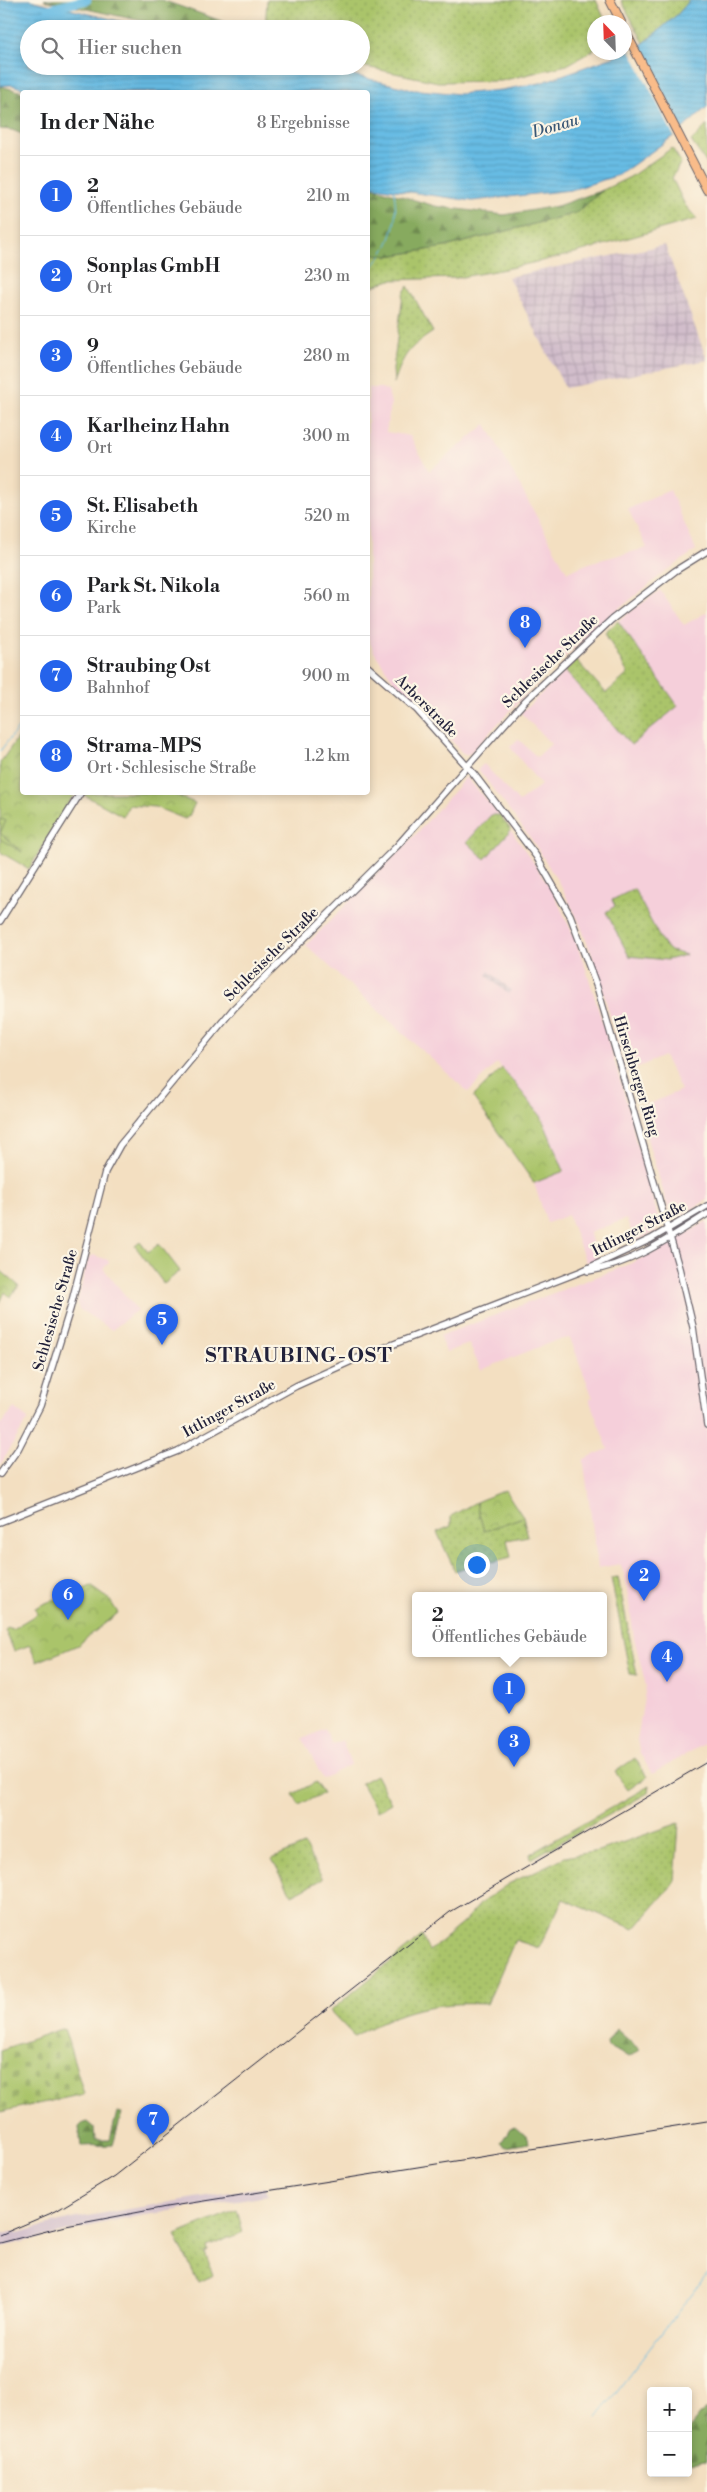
<!DOCTYPE html>
<html lang="de">
<head>
<meta charset="utf-8">
<style>
	body { margin:0; font-family:"Libre Bodoni",serif; background:#f2f2f2; color:#202124 }
	.controls { position:absolute; right:15px; bottom:15px; display:grid; overflow:hidden; border-radius:5px; box-shadow:0 2px 8px #0003 }
	.controls button { width:45px; height:45px; display:grid; place-items:center; padding:0; border:0; border-bottom:1px solid #e0e0e0; background:#fff; color:#202124; font:25px sans-serif }
	.compass { position:absolute; left:587px; top:15px; width:45px; height:45px; border-radius:50%; background:#fff; box-shadow:0 2px 8px #0003; rotate:337deg }
	.you { position:absolute; left:476px; top:1564px; width:18px; height:18px; margin:-12px; border:4px solid #fff; border-radius:50%; background:#1a73e8; box-shadow:0 0 0 8px #1a73e833 }
	.badge { display:grid; place-items:center; width:32px; height:32px; border-radius:50%; background:#2563eb; color:#fff; font-size:16px; font-weight:700 }
	.pin { position:absolute; translate:-50% -41px; filter:drop-shadow(0 1px 2px #0008) }
	.pin::after { content:''; position:absolute; top:26px; width:18px; height:15px; background:inherit; clip-path:polygon(0 0,100% 0,50% 100%) }
	.popup { position:absolute; left:412px; top:1592px; width:195px; height:65px; box-sizing:border-box; display:grid; place-content:center; border-radius:5px; background:#fff; filter:drop-shadow(0 1px 4px #0005); font-size:16px; white-space:nowrap; color:#757577 }
	.popup b { font-size:19px; color:#202124 }
	.popup::after { content:''; position:absolute; left:50%; top:100%; margin-left:-10px; border:10px solid transparent; border-top-color:#fff }
	.list { margin:0; padding:0; list-style:none }
	h2 { display:flex; justify-content:space-between; align-items:center; height:65px; margin:0; padding:0 20px; font-size:21px }
	h2 small { font-size:16px; font-weight:400; color:#757577 }
	.list li { display:grid; grid-template-columns:32px 1fr auto; gap:15px; align-items:center; box-sizing:border-box; height:80px; padding:0 20px; border-top:1px solid #e0e0e0 }
	.list b { display:block; font-size:19px; white-space:nowrap }
	.list p { margin:0; font-size:16px; white-space:nowrap; color:#757577 }
	.list em { font-size:16px; font-style:normal; color:#757577 }
	.icon { flex:none; width:28px; height:28px; fill:none; stroke:currentColor; stroke-width:2; stroke-linecap:round; stroke-linejoin:round }
	.map { position:relative; flex:none; width:707px; height:2492px; overflow:hidden }
	.search { position:absolute; background:#fff; box-shadow:0 2px 8px #0003; left:20px; top:20px; width:350px; height:55px; display:flex; align-items:center; gap:12px; box-sizing:border-box; padding:0 18px; border-radius:28px; color:#757577; font-size:19px }
	.panel { position:absolute; background:#fff; box-shadow:0 2px 8px #0003; left:20px; top:90px; width:350px; height:705px; border-radius:5px }
	.map>svg:first-child { display:block }
	.built { fill:#f5cfda }
	.industrial { fill:url(#industrial-grid) }
	.railway { fill:#d1bdcb }
	.grass { fill:url(#grass-dots); stroke:#667353 }
	.forest { fill:url(#forest-firs); stroke:#54664d }
	.cemetery { fill:url(#cemetery-stones); stroke:#667353 }
	.park { fill:url(#park-crowns); stroke:#667353 }
	.pitch { fill:#aac46b; stroke:#667353 }
	.water { fill:url(#water-rules); stroke:#446f90 }
	.pier { fill:#f3dfc1 }
	.lines { fill:none; stroke-linecap:round; stroke-linejoin:round }
	.stream { stroke:#67bce4; stroke-width:1 }
	.river { stroke:#67bce4; stroke-width:9 }
	.tertiary-casing { stroke:#6b646a; stroke-width:8 }
	.trunk-casing { stroke:#6b646a; stroke-width:10 }
	.tertiary { stroke:#fff; stroke-width:5.5 }
	.trunk { stroke:#f9bc8a; stroke-width:8 }
	.rail { stroke:#22223b; stroke-width:1 }
	.labels { text-anchor:middle; stroke-width:4.5; stroke-linejoin:round; paint-order:stroke }
	.street-label { font-size:15px; fill:#22223b; stroke:#fcf5e5 }
	.water-label { font-size:16px; font-style:italic; fill:#3a5876; stroke:#fcf5e5 }
	.district-label { font-size:20px; font-weight:bold; letter-spacing:1px; fill:#22223b; stroke:#fcf5e5 }
</style>
</head>
<body>
<div class="map">
<svg width="707" height="2492" viewBox="0 0 707 2492">
	<defs>
		<pattern id="industrial-grid" width="8" height="8" patternUnits="userSpaceOnUse" patternTransform="scale(1.25)"><rect width="8" height="8" fill="#d1bdcb"/><path d="M0 4h8M4 0v8" fill="none" stroke="#b3a2af"/></pattern>
		<pattern id="grass-dots" width="8" height="8" patternUnits="userSpaceOnUse" patternTransform="scale(1.25)"><rect width="8" height="8" fill="#aac46b"/><path d="M2 2h.1M6 6h.1" fill="none" stroke="#92a85e" stroke-width="1.8" stroke-linecap="round"/></pattern>
		<pattern id="forest-firs" width="22" height="20" patternUnits="userSpaceOnUse" patternTransform="scale(1.25)"><rect width="22" height="20" fill="#87aa5f"/><path d="M5 1l3.5 6h-7zM16 11l3.5 6h-7z" fill="#6e8a50"/></pattern>
		<pattern id="cemetery-stones" width="16" height="16" patternUnits="userSpaceOnUse" patternTransform="scale(1.25)"><rect width="16" height="16" fill="#aac46b"/><path d="M2 7V4a2 2 0 0 1 4 0v3zM10 15v-3a2 2 0 0 1 4 0v3z" fill="#92a85e"/></pattern>
		<pattern id="park-crowns" width="20" height="18" patternUnits="userSpaceOnUse" patternTransform="scale(1.25)"><rect width="20" height="18" fill="#aac46b"/><path d="M2 6a3 3 0 1 1 6 0M12 15a3 3 0 1 1 6 0" fill="none" stroke="#92a85e"/></pattern>
		<pattern id="water-rules" width="6" height="5" patternUnits="userSpaceOnUse" patternTransform="scale(1.25)"><rect width="6" height="5" fill="#67bce4"/><path d="M0 2.5h6" fill="none" stroke="#59a1c4"/></pattern>
	</defs>
	<rect width="100%" height="100%" fill="#fcf5e5"/>
	<filter id="ink" filterUnits="userSpaceOnUse"><feTurbulence type="fractalNoise" baseFrequency=".02" numOctaves="2"/><feDisplacementMap in="SourceGraphic" scale="10" xChannelSelector="R" yChannelSelector="G"/><feConvolveMatrix kernelMatrix="1 2 1 2 8 2 1 2 1" color-interpolation-filters="sRGB"/></filter>
	<filter id="wash" filterUnits="userSpaceOnUse"><feTurbulence type="fractalNoise" baseFrequency=".0096" numOctaves="4" result="noise"/><feDisplacementMap in="SourceGraphic" scale="20" xChannelSelector="R" yChannelSelector="G"/><feGaussianBlur stdDeviation="1.12" result="paint"/><feColorMatrix in="noise" values="0 0 0 0 0 0 0 0 0 0 0 0 0 0 0 0 0 1.4 0 .05"/><feComposite in="paint" operator="in"/></filter>
	<g filter="url(#wash)">
		<rect width="100%" height="100%" fill="#f3dfc1"/>
		<!-- built -->
		<path class="built" d="M368,388H381L388,391L391,403L386,432L410,436L429,471L486,424L567,572L592,562L647,548L628,509L670,490L696,550L661,575L594,629L528,692L469,754H463L459,749L427,713L395,683L374,652L368,638Z
			M660,590L684,625L707,612V1200L679,1217H673L670,1214L638,1109L681,1090L664,1056L627,1072L592,955L578,920L562,888L532,840L478,769L484,764L519,802L541,785L510,747L518,739L537,757L551,744L521,713L565,671L631,745L678,706L618,621Z
			M466,777L500,815L536,866L553,892L573,934L587,972L631,1116L635,1138L660,1224L655,1232L636,1241L626,1219L589,1233L598,1258L586,1263L568,1215L547,1223L534,1183L564,1171L502,1068L497,1063L468,1092L306,945L417,833Z
			M707,1221V1742L652,1774L640,1753L637,1740L646,1686L634,1638L625,1576L620,1564L598,1568L584,1464V1459L608,1449L589,1399L593,1398L570,1338L557,1340L481,1370L469,1344L446,1352L440,1336L625,1266L659,1250Z
			M93,1255L108,1260L109,1263L103,1268L137,1310L112,1330L79,1309L77,1303L88,1259Z
			M14,1408L28,1419L0,1465V1425Z
			M325,1729L332,1745L342,1740L351,1764L323,1779L303,1739Z"/>
		<!-- industrial -->
		<path class="industrial" d="M665,245L707,360L565,388L508,277Z
			M489,971L511,990L508,994L486,975Z"/>
		<!-- railway -->
		<path class="railway" d="M266,2186L268,2195L121,2219L0,2247V2233H17L76,2218Z"/>
		<!-- grass -->
		<path class="grass" d="M267,0H596L606,22H594V50L567,65L501,81L438,82L361,66V29H265Z
			M621,0H690L678,14L644,43Z
			M707,125V164L691,141Z
			M672,148L681,162L672,178L685,205L697,219L564,256L505,269L457,278L390,280L368,288V253L388,256L445,247L576,213L603,190L630,177Z
			M408,286L433,332C407,349 404,354 394,383L393,369L403,294Z
			M618,621L678,706L631,745L565,671L576,660L606,693L628,674L605,633Z
			M491,815H500L511,830L485,859L467,842Z
			M634,889L663,944L671,951L686,955L667,960L629,956L606,912L615,906L612,900Z
			M476,1502L484,1531L523,1517L528,1536L507,1540L511,1557L492,1562L491,1558L455,1571L437,1532L451,1526V1516Z
			M618,1577L637,1675L630,1674L611,1578Z
			M376,1775L391,1803L377,1811L361,1783Z
			M649,1786L648,1793L531,1859L530,1854Z
			M679,1823L675,1882L634,1929L563,1899L539,1948L515,1940L487,2004C432,2002 403,2009 354,2036L330,2011L422,1936L429,1951L464,1922L481,1903L508,1884L565,1857L598,1851Z
			M304,1845L323,1879L292,1895L272,1859Z
			M237,2210L243,2232L207,2247L208,2251L205,2253L213,2275L198,2282L175,2235Z"/>
		<!-- forest -->
		<path class="forest" d="M44,0H162L244,29H180Z
			M0,86L23,92L22,134L12,130L0,129Z
			M368,186L435,206L504,215L557,206L603,190L576,213L445,247L388,256L368,253Z
			M616,2029L640,2050L629,2057L608,2047L606,2044Z
			M117,2112L122,2113L113,2145L81,2146L79,2127L83,2123L87,2122L94,2128L95,2140H110Z
			M516,2127L528,2138L529,2143L506,2147L501,2143L510,2128Z
			M706,2408L707,2461L688,2463V2430Z"/>
		<!-- cemetery -->
		<path class="cemetery" d="M64,2028L84,2094L0,2112V2050Z"/>
		<!-- park -->
		<path class="park" d="M22,731V792L75,793L29,869L0,852V763Z
			M86,793H170L195,803L189,816L185,819L155,807L129,805L123,816L84,795Z
			M502,1068L541,1116L564,1171L534,1183L473,1097Z
			M0,1270L19,1286L10,1297L5,1292L0,1303Z
			M505,1490L523,1517L484,1531L476,1502Z
			M91,1586L109,1599L118,1613L78,1645L37,1662L30,1645L14,1651L5,1630L8,1627L12,1629L37,1614L35,1608C54,1598 72,1595 91,1586Z
			M635,1758L647,1777L628,1790L615,1772Z
			M316,1782L323,1793L299,1805L293,1794Z"/>
		<!-- pitch -->
		<path class="pitch" d="M2,819L6,821L0,833L22,852L0,839V822Z
			M140,1242L148,1252L159,1244L180,1271L164,1284L135,1246Z"/>
		<!-- water -->
		<path class="water" d="M0,0H30L154,29H29V66H317L410,89L459,94L501,90L540,83L622,54L644,43L678,14L690,0H707V107L679,132L619,175L571,190L472,201L368,186V92H33L12,85L0,86Z"/>
		<!-- pier -->
		<path class="pier" d="M638,44L683,132L675,138L629,48Z"/>
		<g class="lines">
			<!-- stream -->
			<path class="stream" d="M368,272C391,246 399,226 394,191
				M0,751L22,723
				M597,2417L707,2274"/>
			<!-- river -->
			<path class="river" d="M49,9L87,0"/>
		</g>
	</g>
	<g filter="url(#ink)">
		<g class="lines">
			<defs>
				<path id="tertiary" d="M368,667L417,710L473,773L536,856L570,915L598,990L679,1268L693,1327L707,1425
					M0,921L81,792
					M588,1271C631,1265 671,1237 707,1214
					M0,1474L18,1449L40,1406L70,1309L105,1172L120,1145L234,1008L397,846L525,701L611,620L675,571L707,551
					M0,1522L178,1451L296,1386L358,1358L582,1271L651,1239L707,1206"/>
				<path id="trunk" d="M610,0L621,22
					M624,29L707,190"/>
			</defs>
			<!-- tertiary casing -->
			<use href="#tertiary" class="tertiary-casing"/>
			<!-- trunk casing -->
			<use href="#trunk" class="trunk-casing"/>
			<!-- tertiary -->
			<use href="#tertiary" class="tertiary"/>
			<!-- trunk -->
			<use href="#trunk" class="trunk"/>
			<!-- rail -->
			<path class="rail" d="M0,2235L56,2211L114,2176L450,1912L707,1762
				M0,2243L66,2226L166,2207L707,2121"/>
		</g>
	</g>
	<g class="labels">
		<!-- street labels -->
		<g class="street-label">
			<text transform="translate(550 661) rotate(-44)" y="5">Schlesische Straße</text>
			<text transform="translate(427 706) rotate(45)" y="5">Arberstraße</text>
			<text transform="translate(271 954) rotate(-45)" y="5">Schlesische Straße</text>
			<text transform="translate(637 1076) rotate(73)" y="5">Hirschberger Ring</text>
			<text transform="translate(639 1228) rotate(-27)" y="5">Ittlinger Straße</text>
			<text transform="translate(55 1310) rotate(-74)" y="5">Schlesische Straße</text>
			<text transform="translate(229 1408) rotate(-29)" y="5">Ittlinger Straße</text>
		</g>
		<!-- water labels -->
		<g class="water-label">
			<text transform="translate(555 125) rotate(-16)" y="6">Donau</text>
		</g>
		<!-- district labels -->
		<g class="district-label">
			<text x="299" y="1362">STRAUBING-OST</text>
		</g>
	</g>
</svg>
<div class="controls">
<button>+</button>
<button>−</button>
</div>
<svg class="compass" viewBox="-18 -18 36 36"><path d="M0-13l5 13h-10z" fill="#e53935"/><path d="M0 13l5-13h-10z" fill="#757577"/></svg>
<div class="you"></div>
<div class="pin badge" style="left:509px;top:1714px">1</div>
<div class="popup"><b>2</b>Öffentliches Gebäude</div>
<div class="pin badge" style="left:644px;top:1601px">2</div>
<div class="pin badge" style="left:514px;top:1767px">3</div>
<div class="pin badge" style="left:667px;top:1682px">4</div>
<div class="pin badge" style="left:162px;top:1345px">5</div>
<div class="pin badge" style="left:68px;top:1620px">6</div>
<div class="pin badge" style="left:153px;top:2145px">7</div>
<div class="pin badge" style="left:525px;top:648px">8</div>
<div class="search"><svg class="icon" aria-label="search" viewBox="0 0 24 24"><circle cx="10" cy="10" r="6"/><path d="M15 15l6 6"/></svg>Hier suchen</div>
<section class="panel">
<h2>In der Nähe<small>8 Ergebnisse</small></h2>
<ul class="list">
<li><span class="badge">1</span><div><b>2</b><p>Öffentliches Gebäude</p></div><em>210 m</em></li>
<li><span class="badge">2</span><div><b>Sonplas GmbH</b><p>Ort</p></div><em>230 m</em></li>
<li><span class="badge">3</span><div><b>9</b><p>Öffentliches Gebäude</p></div><em>280 m</em></li>
<li><span class="badge">4</span><div><b>Karlheinz Hahn</b><p>Ort</p></div><em>300 m</em></li>
<li><span class="badge">5</span><div><b>St. Elisabeth</b><p>Kirche</p></div><em>520 m</em></li>
<li><span class="badge">6</span><div><b>Park St. Nikola</b><p>Park</p></div><em>560 m</em></li>
<li><span class="badge">7</span><div><b>Straubing Ost</b><p>Bahnhof</p></div><em>900 m</em></li>
<li><span class="badge">8</span><div><b>Strama-MPS</b><p>Ort · Schlesische Straße</p></div><em>1.2 km</em></li>
</ul>
</section>
</div>
</body>
</html>
